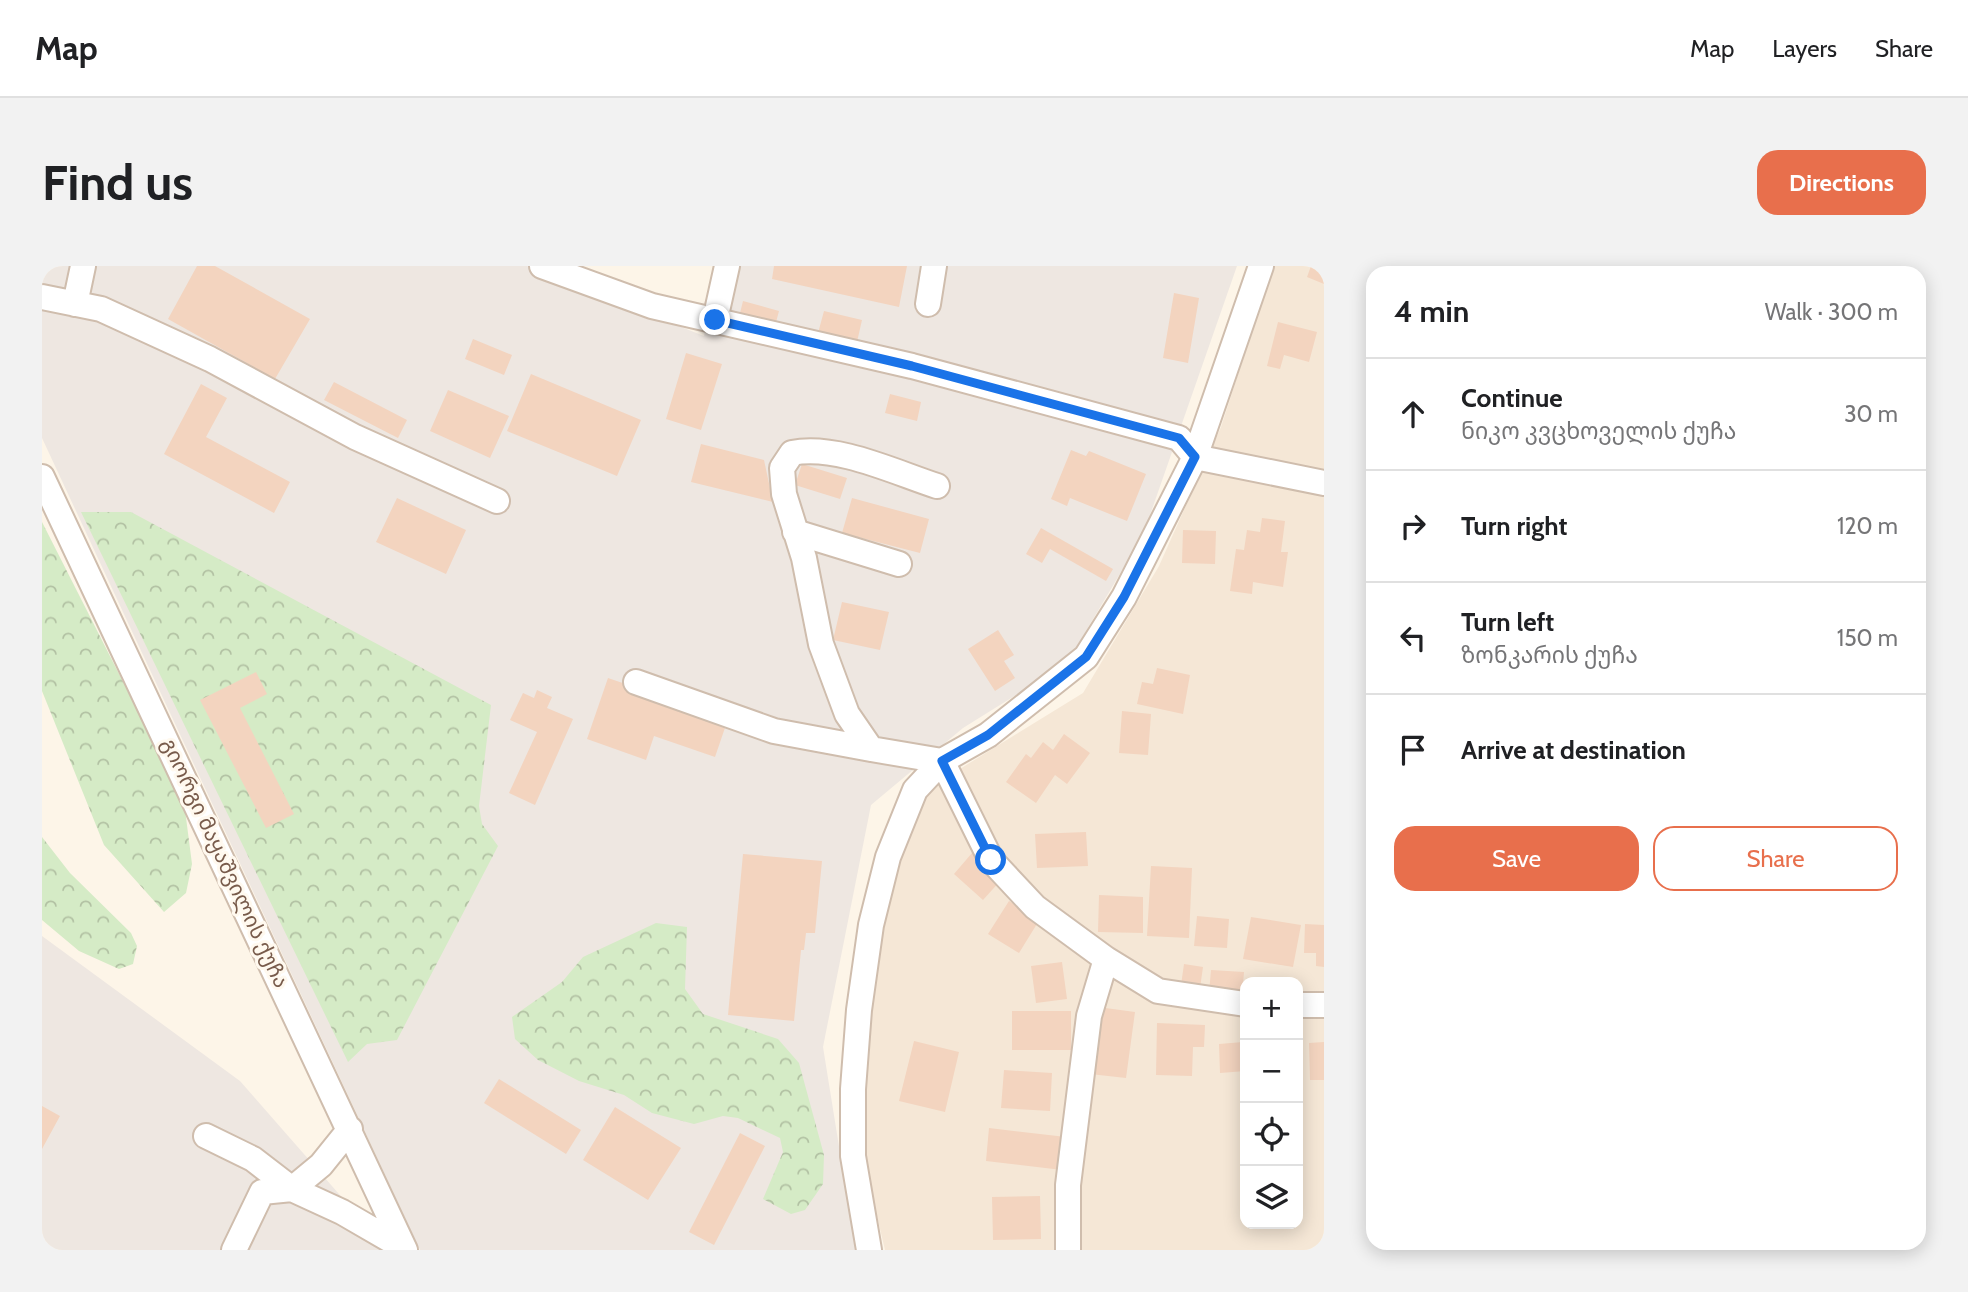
<!DOCTYPE html>
<html lang="en">
<head>
<meta charset="utf-8">
<style>
	body { margin:0; font-family:Cabin,"Noto Sans Georgian",sans-serif; background:#f2f2f2; color:#202124 }
	.controls { position:absolute; right:21px; bottom:21px; display:grid; overflow:hidden; border-radius:14px; box-shadow:0 4px 18px #0003 }
	.controls button { width:63px; height:63px; display:grid; place-items:center; padding:0; border:0; border-bottom:2px solid #e0e0e0; background:#fff; color:#202124; font:35px sans-serif }
	.stop { position:absolute; width:21px; height:21px; margin:-16px; border:5px solid #1a73e8; border-radius:50%; background:#fff }
	.stop.end { background:#1a73e8; border-color:#fff; box-shadow:0 2px 7px #0008 }
	.list { margin:0; padding:0; list-style:none }
	h2 { display:flex; justify-content:space-between; align-items:center; height:91px; margin:0; padding:0 28px; font-size:30px }
	h2 small { font-size:23px; font-weight:400; color:#757577 }
	.list li { display:grid; grid-template-columns:46px 1fr auto; gap:21px; align-items:center; box-sizing:border-box; height:112px; padding:0 28px; border-top:2px solid #e0e0e0 }
	.list b { display:block; font-size:26px; white-space:nowrap }
	.list p { margin:0; font-size:23px; white-space:nowrap; color:#757577 }
	.list em { font-size:23px; font-style:normal; color:#757577 }
	.actions { display:flex; gap:14px; padding:21px 28px }
	.actions a { flex:1; padding:16px 0; border:2px solid #e86f4c; border-radius:21px; text-align:center; font-size:24px; color:#e86f4c }
	.actions .main { background:#e86f4c; color:#fff }
	.icon { flex:none; width:38px; height:38px; fill:none; stroke:currentColor; stroke-width:2; stroke-linecap:round; stroke-linejoin:round }
	.map { position:relative; flex:none; width:1282px; height:984px; overflow:hidden; border-radius:21px }
	header { display:flex; align-items:center; gap:42px; box-sizing:border-box; height:98px; padding:0 35px; background:#fff; border-bottom:2px solid #e0e0e0 }
	header strong { font-size:33px }
	nav { display:flex; gap:38px; margin-inline-start:auto; font-size:24px }
	.intro { display:flex; align-items:center; justify-content:space-between; box-sizing:border-box; height:168px; padding:0 42px }
	h1 { margin:0; font-size:49px }
	.button { padding:18px 32px; border-radius:21px; background:#e86f4c; color:#fff; font-size:24px; font-weight:700 }
	main { display:flex; gap:42px; padding:0 42px }
	aside { flex:1; background:#fff; border-radius:21px; box-shadow:0 4px 18px #0003 }
	.map>svg:first-child { display:block }
	.residential { fill:#f5e7d6; fill-rule:evenodd }
	.industrial { fill:#eee7e1 }
	.forest { fill:url(#forest-crowns) }
	.building { fill:#f3d4bf }
	.lines { fill:none; stroke-linecap:round; stroke-linejoin:round }
	.minor-casing { stroke:#cfbdad; stroke-width:28 }
	.minor { stroke:#fff; stroke-width:24 }
	.route { stroke:#1a73e8; stroke-width:9 }
	.labels { text-anchor:middle; stroke-width:6; stroke-linejoin:round; paint-order:stroke }
	.street-label { font-size:21px; fill:#785b4b; stroke:#fff9ef }
</style>
</head>
<body>
<header>
<strong>Map</strong>
<nav><a>Map</a><a>Layers</a><a>Share</a></nav>
</header>
<div class="intro"><h1>Find us</h1><a class="button">Directions</a></div>
<main>
<div class="map">
<svg width="1282" height="984" viewBox="0 0 1282 984">
	<defs>
		<pattern id="forest-crowns" width="20" height="18" patternUnits="userSpaceOnUse" patternTransform="scale(1.75)"><rect width="20" height="18" fill="#d5ebc6"/><path d="M2 6a3 3 0 1 1 6 0M12 15a3 3 0 1 1 6 0" fill="none" stroke="#b2c1a3"/></pattern>
	</defs>
	<rect width="100%" height="100%" fill="#fdf5e8"/>
	<!-- residential -->
	<path class="residential" d="M1231,0H1282V984H843L825,908L818,807L831,689L858,583L887,522L1041,427L1117,300L1179,161ZM1203,716H1256V958H1203Z"/>
	<!-- industrial -->
	<path class="industrial" d="M0,0H485L662,70L677,0H1195L1101,269L1025,397L921,462L829,539L781,781L809,955L818,984H378L0,172Z
		M0,670L198,815L346,984H0Z"/>
	<!-- forest -->
	<path class="forest" d="M39,246H89L449,439L437,540L440,558L456,580L355,774L325,778L306,796Z
		M0,256L142,536L150,598L144,627L122,646L62,579L0,425Z
		M0,571L28,607L89,667L95,680L91,698L77,703L37,685L0,654Z
		M614,657L645,661L643,723L661,748L736,773L757,797L782,889L781,918L763,944L749,948L721,933L741,886L738,872L696,852L681,850L652,858L610,847L582,829L537,815L496,794L473,773L470,751L520,716L541,691Z"/>
	<!-- building -->
	<path class="building" d="M155,0H173L268,53L233,113L126,53Z
		M732,0H865L857,41L730,13Z
		M1269,0H1282V18L1265,11Z
		M1132,27L1157,32L1146,97L1121,92Z
		M701,35L737,45L733,60L697,51Z
		M782,45L820,54L815,76L776,67Z
		M1236,56L1275,66L1267,96L1242,89L1238,103L1225,100Z
		M431,73L470,89L462,109L423,93Z
		M644,87L680,98L659,164L624,153Z
		M489,108L599,154L575,210L465,165Z
		M292,116L365,154L356,172L282,134Z
		M159,118L185,132L164,171L248,216L232,247L122,188Z
		M406,124L467,150L448,192L388,165Z
		M848,128L879,136L875,155L843,147Z
		M659,178L722,194L731,236L649,216Z
		M1029,184L1044,190L1047,185L1104,208L1085,255L1028,232L1025,240L1009,233Z
		M760,198L805,212L798,233L753,219Z
		M355,232L424,264L404,308L334,276Z
		M810,232L887,253L878,287L800,267Z
		M1220,252L1243,255L1239,286H1246L1241,321L1211,316L1210,328L1188,325L1194,283L1202,284L1205,264L1218,266Z
		M999,262L1071,303L1064,315L1008,283L1000,297L984,288Z
		M1141,264L1174,265L1173,298L1140,297Z
		M800,336L847,346L838,384L791,374Z
		M956,364L972,389L962,395L973,412L953,425L926,383Z
		M1115,402L1148,409L1141,448L1095,438L1100,416L1111,418Z
		M214,406L225,428L198,442L252,548L224,562L158,434Z
		M566,412L686,453L673,491L612,470L604,494L545,473Z
		M495,424L510,431L505,442L531,453L493,539L467,527L495,466L468,454L481,427L492,432Z
		M1080,445L1109,448L1106,489L1077,487Z
		M1022,468L1048,487L1025,518L1013,509L994,537L964,516L984,488L989,492L1001,476L1011,484Z
		M1044,566L1046,600L995,602L993,568Z
		M930,587L960,613L941,634L912,608Z
		M701,588L780,595L773,667H764L762,684H759L752,755L686,749Z
		M1109,600L1150,602L1147,672L1105,670Z
		M1057,629L1101,631V667L1056,666Z
		M967,635L998,653L977,687L946,668Z
		M1155,650L1187,653L1185,682L1152,680Z
		M1209,651L1259,659L1251,701L1201,693Z
		M1263,658L1282,659V701L1274,700V687H1262Z
		M1020,696L1025,733L994,737L989,700Z
		M1142,698L1161,701L1158,722L1139,719Z
		M1169,704L1202,706L1200,729L1167,727Z
		M1056,741L1093,746L1084,812L1048,808Z
		M970,745H1029V784H970Z
		M1115,757L1163,759L1162,781H1151L1150,810L1114,809Z
		M872,775L917,786L903,846L857,835Z
		M1201,776L1203,805L1178,807L1177,778Z
		M1282,776V814H1268L1267,777Z
		M962,804L1010,807L1008,845L959,842Z
		M457,813L539,864L524,888L442,837Z
		M0,840L18,850L0,883Z
		M573,841L639,882L606,934L541,894Z
		M947,862L1024,871L1020,904L944,895Z
		M698,867L723,880L672,979L647,966Z
		M998,930L999,973L951,974L950,931Z"/>
	<g class="lines">
		<defs>
			<path id="minor" d="M500,0L610,40L870,100L1137,172L1153,191
				M0,31L59,43L168,93L313,171L455,235
				M33,38L41,0
				M886,38L892,0
				M673,54L685,0
				M1153,191L1282,217
				M0,211L363,984
				M895,220C852,206 794,178 750,187L740,202L742,228L762,292L779,378L805,448L829,483L900,495
				M753,266L857,298
				M594,416L732,465L829,483
				M900,495L949,594L993,641L1064,693L1116,725L1203,738
				M1256,739H1282
				M164,870L211,893L250,923L300,946L362,982
				M192,984L220,926L250,923L279,899L308,863
				M827,984L811,890V823L817,744L829,659L846,591L873,524L900,495L946,469L1044,391L1082,331L1153,191L1219,0
				M1026,984V919L1047,750L1064,693"/>
		</defs>
		<!-- minor casing -->
		<use href="#minor" class="minor-casing"/>
		<!-- minor -->
		<use href="#minor" class="minor"/>
	</g>
	<g class="lines">
		<!-- route -->
		<path class="route" d="M673,54L870,100L1137,172L1153,191L1082,331L1044,391L946,469L900,495L949,594"/>
	</g>
	<g class="labels">
		<!-- street labels -->
		<g class="street-label">
			<text transform="translate(183 597) rotate(65)" y="7">გიორგი მაყაშვილის ქუჩა</text>
		</g>
	</g>
</svg>
<div class="controls">
<button>+</button>
<button>−</button>
<button><svg class="icon" aria-label="locate" viewBox="0 0 24 24"><circle cx="12" cy="12" r="6"/><path d="M12 2v4M12 18v4M2 12h4M18 12h4"/></svg></button>
<button><svg class="icon" aria-label="layers" viewBox="0 0 24 24"><path d="M12 4l9 5-9 5-9-5zM3 14l9 5 9-5"/></svg></button>
</div>
<div class="stop" style="left:949px;top:594px"></div>
<div class="stop end" style="left:673px;top:54px"></div>
</div>
<aside>
<h2>4 min<small>Walk · 300 m</small></h2>
<ul class="list">
<li><svg class="icon" aria-label="ahead" viewBox="0 0 24 24"><path d="M12 20V5M6 11l6-6 6 6"/></svg><div><b>Continue</b><p>ნიკო კვცხოველის ქუჩა</p></div><em>30 m</em></li>
<li><svg class="icon" aria-label="right" viewBox="0 0 24 24"><path d="M7 20v-9h11M14 6l5 5-5 5"/></svg><div><b>Turn right</b></div><em>120 m</em></li>
<li><svg class="icon" aria-label="left" viewBox="0 0 24 24"><path d="M17 20v-9H6M10 6l-5 5 5 5"/></svg><div><b>Turn left</b><p>ზონკარის ქუჩა</p></div><em>150 m</em></li>
<li><svg class="icon" aria-label="arrive" viewBox="0 0 24 24"><path d="M6 21V4h12l-3 4 3 4H6"/></svg><div><b>Arrive at destination</b></div></li>
</ul>
<div class="actions"><a class="main">Save</a><a>Share</a></div>
</aside>
</main>
</body>
</html>
